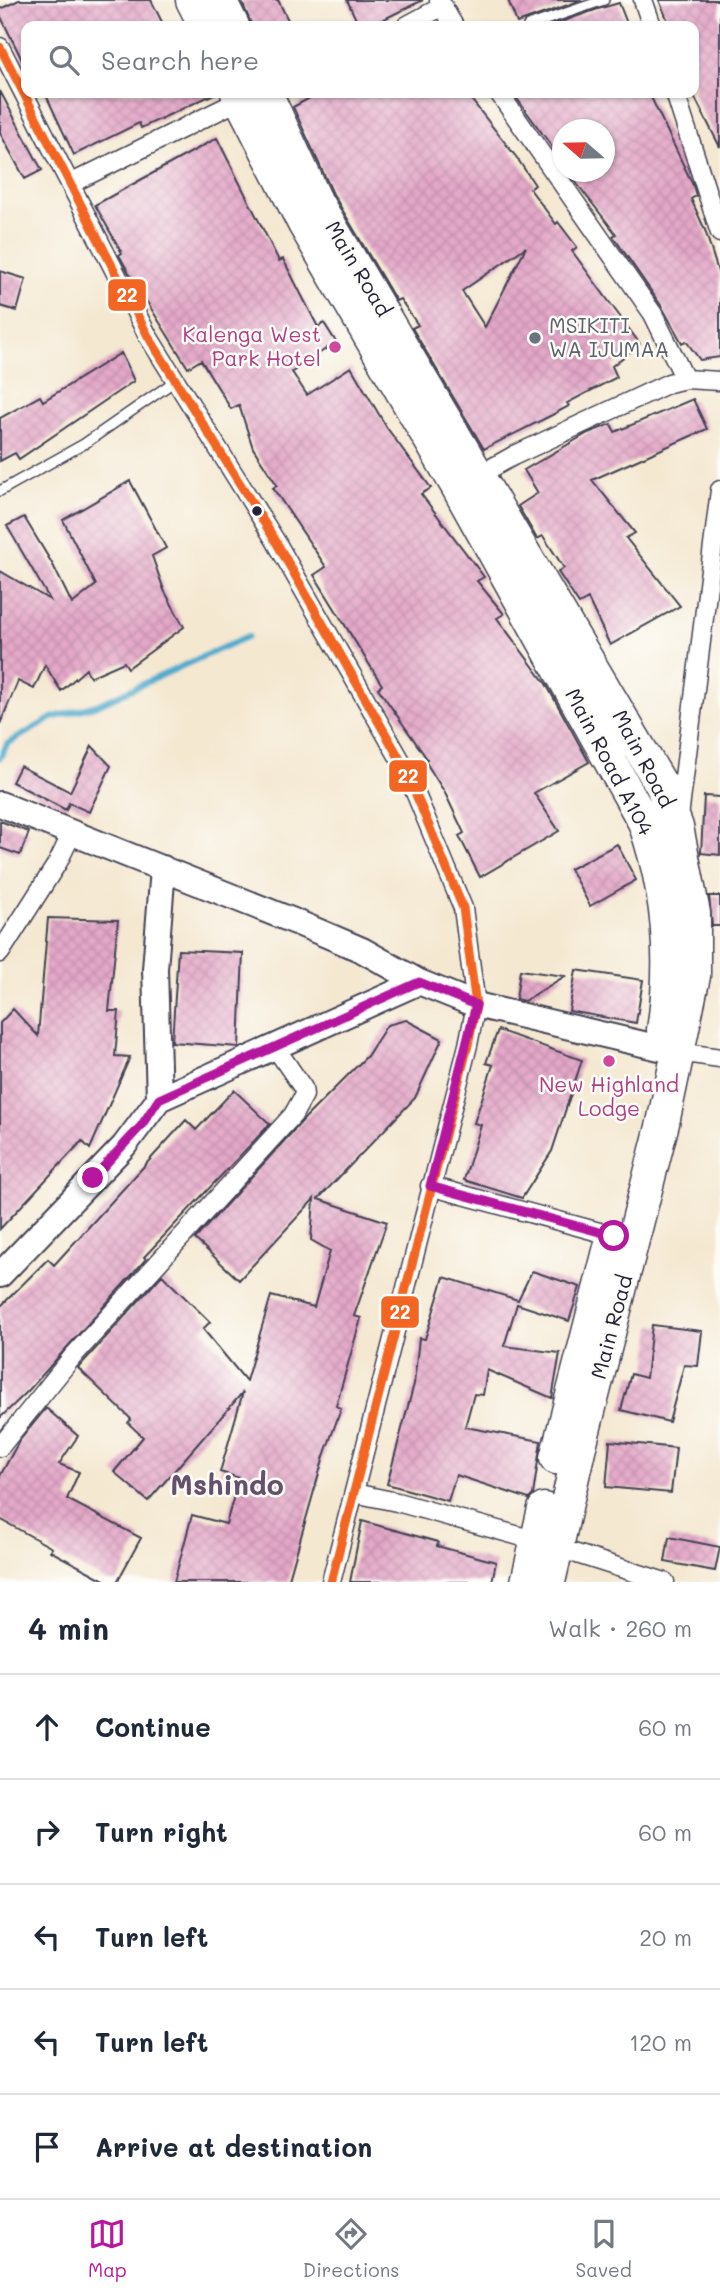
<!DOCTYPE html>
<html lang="en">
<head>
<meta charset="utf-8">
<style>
	body { margin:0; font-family:Mali,sans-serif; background:#f2f2f3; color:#1f2937 }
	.compass { position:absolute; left:552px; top:119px; width:63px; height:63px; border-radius:50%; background:#fff; box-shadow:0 2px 5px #0004; rotate:290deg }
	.stop { position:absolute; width:21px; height:21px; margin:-16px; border:5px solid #b5179e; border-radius:50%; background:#fff }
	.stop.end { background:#b5179e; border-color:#fff; box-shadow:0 2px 7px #0008 }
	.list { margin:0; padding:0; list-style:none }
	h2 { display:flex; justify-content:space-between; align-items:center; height:91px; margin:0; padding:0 28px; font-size:30px }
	h2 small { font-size:23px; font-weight:400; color:#747a83 }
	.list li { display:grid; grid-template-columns:46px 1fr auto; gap:21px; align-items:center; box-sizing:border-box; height:105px; padding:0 28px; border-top:2px solid #e0e1e3 }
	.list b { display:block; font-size:26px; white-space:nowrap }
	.list em { font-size:23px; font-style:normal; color:#747a83 }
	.icon { flex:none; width:38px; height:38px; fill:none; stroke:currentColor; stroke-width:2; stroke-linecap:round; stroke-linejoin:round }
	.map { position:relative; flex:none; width:720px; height:1582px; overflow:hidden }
	.search { position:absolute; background:#fff; box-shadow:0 2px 5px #0004; left:21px; right:21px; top:21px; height:77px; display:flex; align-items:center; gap:18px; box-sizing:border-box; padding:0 24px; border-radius:14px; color:#747a83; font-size:26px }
	.sheet { height:616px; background:#fff }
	nav { display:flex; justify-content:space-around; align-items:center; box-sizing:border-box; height:98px; border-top:2px solid #e0e1e3; background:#fff; font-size:19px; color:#747a83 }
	nav a { display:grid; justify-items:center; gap:4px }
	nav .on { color:#b5179e }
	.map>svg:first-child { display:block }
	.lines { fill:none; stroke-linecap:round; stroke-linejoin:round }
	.stream { stroke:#4faacd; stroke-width:6 }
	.building { fill:url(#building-cross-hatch); fill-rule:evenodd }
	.lane-casing { stroke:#424052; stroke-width:12 }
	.street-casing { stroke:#424052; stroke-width:21 }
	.secondary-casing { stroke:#424052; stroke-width:28 }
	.highway-casing { stroke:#424052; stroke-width:35 }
	.lane { stroke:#fff; stroke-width:9 }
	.street { stroke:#fff; stroke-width:18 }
	.secondary { stroke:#fff; stroke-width:24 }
	.highway { stroke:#fff; stroke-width:32 }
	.bus-1-casing { stroke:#fdfcf7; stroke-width:14 }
	.bus-1 { stroke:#f26522; stroke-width:9 }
	.route { stroke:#b5179e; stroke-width:9 }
	.worship-dot { fill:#6b7280; stroke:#fdfcf7; stroke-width:2.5 }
	.hotel-dot { fill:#d1479c; stroke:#fdfcf7; stroke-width:2.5 }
	.bus-dot { fill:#22223b; stroke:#fdfcf7; stroke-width:2.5 }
	.labels { text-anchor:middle; stroke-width:5; stroke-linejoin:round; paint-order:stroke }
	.street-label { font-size:21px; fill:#22223b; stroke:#fdfcf7 }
	.worship-label { font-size:21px; fill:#5b616d; stroke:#fdfcf7; text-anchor:start }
	.hotel-label { font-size:21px; fill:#b23c85; stroke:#fdfcf7; text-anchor:end }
	.district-label { font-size:28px; font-weight:bold; fill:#66516c; stroke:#fdfcf7 }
	.line-badge { stroke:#fdfcf7; stroke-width:2.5 }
	.badge-label { font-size:19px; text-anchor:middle; font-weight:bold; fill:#fff }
</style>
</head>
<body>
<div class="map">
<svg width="720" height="1582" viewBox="0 0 720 1582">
	<defs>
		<pattern id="building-cross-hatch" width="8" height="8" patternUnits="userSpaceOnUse" patternTransform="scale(1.75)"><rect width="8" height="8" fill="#e4a8c8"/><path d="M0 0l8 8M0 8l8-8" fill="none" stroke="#c390ad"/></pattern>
	</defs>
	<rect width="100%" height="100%" fill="#fdfcf7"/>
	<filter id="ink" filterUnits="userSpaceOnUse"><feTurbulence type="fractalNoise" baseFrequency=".0143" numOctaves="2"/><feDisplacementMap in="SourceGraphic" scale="14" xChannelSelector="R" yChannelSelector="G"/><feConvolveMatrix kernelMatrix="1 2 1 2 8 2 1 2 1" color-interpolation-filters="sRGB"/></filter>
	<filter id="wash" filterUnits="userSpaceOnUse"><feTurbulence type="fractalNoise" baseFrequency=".00686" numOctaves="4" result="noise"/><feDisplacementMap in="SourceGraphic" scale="28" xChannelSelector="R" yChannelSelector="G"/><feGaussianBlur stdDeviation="1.57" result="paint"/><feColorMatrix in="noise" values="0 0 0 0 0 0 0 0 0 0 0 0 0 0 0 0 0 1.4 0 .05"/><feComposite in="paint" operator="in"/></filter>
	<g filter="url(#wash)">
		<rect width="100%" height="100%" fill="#f4e8d1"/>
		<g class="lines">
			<!-- stream -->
			<path class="stream" d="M0,758L7,744L52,718L97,705L248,636"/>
		</g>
		<g id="blocks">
			<!-- building -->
			<path class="building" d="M19,0H151L164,26H26V68L0,15V9Z
				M241,0H278L291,26H252Z
				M347,0H423L370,26H359Z
				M508,0H582L517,23Z
				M659,0H720V147L694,96V26H670Z
				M619,3L628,26H549L598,9Z
				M0,91L42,170L25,179L0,133Z
				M45,93H216L141,128L139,123L74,155Z
				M319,93H466L517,158L535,185L530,189L556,224L558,222L577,247L572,251L640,344L612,366L617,377L567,403L569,406L552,415L484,449L412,328L418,325L400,299L396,301L333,194L293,107ZM526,247L485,327L462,291Z
				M513,93H649L693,185L696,196L691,199L705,230L720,278V357L700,360L686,341L682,343L662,307L613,236L616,234L568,172H605V130H563V162Z
				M217,138L279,261L283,259L318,327L324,323L336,342L292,372L307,395L351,367L387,428L431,488L421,494L484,577L477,581L504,614L497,618L546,684L589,762L534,793L559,831L480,877L459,836L464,833L445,793L425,761L427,759L378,688L382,685L314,575L326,567L273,488L277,485L253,448L239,405L231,409L201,360L188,368L129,273L119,255L122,253L95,205Z
				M0,271L26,279L17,311L0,306Z
				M121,353L134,381L19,459L15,453L0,461V418L40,396L43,401Z
				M693,399L707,429L592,480L635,533L626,538L680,606L610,645L588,599L579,604L558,572L564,568L543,536L537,539L518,506L538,493L524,470L588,433L611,424L615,432Z
				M130,481L166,548L152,556L164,590L184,627L128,668L124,662L90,677L86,669L61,691L45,665L34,689L18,681L0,724V571L50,600L7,526L24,517L53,565L72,604L96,585L63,520Z
				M92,746L111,766L89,812L69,803L66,810L12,782L20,766L70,792Z
				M704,796L720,797V855L701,853Z
				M0,821L29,832L20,855L0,848Z
				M617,844L636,880L590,906L570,869Z
				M709,896H720V926H712Z
				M48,918L118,920L109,1011H119L115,1056L130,1057L90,1149L82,1141L0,1229V1023L13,1009L38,1036Z
				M178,950L243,953L239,1047L172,1042Z
				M520,970L565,976L524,1001L516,999Z
				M576,970L643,980L636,1023L569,1011Z
				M406,1020L442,1039L415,1098L318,1199L387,1222L354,1316L361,1318L336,1406L341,1409L324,1456L288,1582H174L192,1515L226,1524L239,1478L220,1472L243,1392L148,1501L114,1472L143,1437L128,1423L131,1419L78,1368L162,1275L210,1322L203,1329L246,1381L271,1296L314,1307L330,1251L311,1240L314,1199L239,1280L195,1239L305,1118L367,1056L387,1025Z
				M498,1030L582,1060L552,1151L522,1198L464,1180L481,1125L474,1123L493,1065L486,1063Z
				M234,1090L270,1124L144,1257L146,1259L28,1391L0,1418V1307L48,1259L54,1265L186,1120L196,1130Z
				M532,1271L580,1287L569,1321L517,1304L504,1346L560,1353L552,1398L487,1370L483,1395L474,1394L465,1427L541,1441L533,1495L529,1499L456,1475L448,1501L387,1484L414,1384L419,1338L425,1339L444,1277L518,1300Z
				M652,1325L702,1331L698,1366L684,1365L669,1422L621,1410L631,1374L646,1378Z
				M46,1408L78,1436L59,1464L79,1472L67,1499L141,1538L117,1582H108L50,1551L52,1548L0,1519V1476L19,1441Z
				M610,1441L676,1448L671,1493L606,1487Z
				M362,1521L438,1542L437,1546L496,1562L492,1582H350Z
				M669,1537L720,1547L715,1571L665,1562Z"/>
		</g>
	</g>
	<g filter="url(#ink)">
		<use href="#blocks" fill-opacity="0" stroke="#424052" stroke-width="2"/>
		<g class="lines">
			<defs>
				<path id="lane" d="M528,26L604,0
					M0,491L84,444L175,381"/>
				<path id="street" d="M439,0L454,26
					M643,0L652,26
					M406,26L443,6
					M0,47L148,336L275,540L405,768L463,908L476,1005L468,1045L331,1582
					M499,93L653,314L685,379
					M675,93L720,233
					M70,184L240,100
					M479,475L513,456L669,383L685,379L720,381
					M679,817L720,490
					M0,953L58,862L72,833
					M678,1052L720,1058
					M430,1186L614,1236
					M0,1447L74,1355L293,1115L304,1095L303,1088L275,1047
					M354,1493L397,1502L537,1541
					M558,1548L665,1582"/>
				<path id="secondary" d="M0,804L296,922L362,950L419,982L476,1005L660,1048
					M159,1099L419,982
					M0,1275L124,1146L159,1099L155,969L163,868"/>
				<path id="highway" d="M192,0L205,26
					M220,0L233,26
					M237,93L304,224L458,488L644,822C668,890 674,959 663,1030
					M266,93L317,203L662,786L677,827L694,913V976L663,1123L579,1450L549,1582
					M556,1458L610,1247
					M527,1582L544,1509"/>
			</defs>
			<!-- lane casing -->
			<use href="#lane" class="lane-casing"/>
			<!-- street casing -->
			<use href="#street" class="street-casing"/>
			<!-- secondary casing -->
			<use href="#secondary" class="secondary-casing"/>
			<!-- highway casing -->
			<use href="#highway" class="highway-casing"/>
			<!-- lane -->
			<use href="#lane" class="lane"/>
			<!-- street -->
			<use href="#street" class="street"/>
			<!-- secondary -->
			<use href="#secondary" class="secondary"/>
			<!-- highway -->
			<use href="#highway" class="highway"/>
			<defs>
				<path id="bus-1" d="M0,47L148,336L275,540L405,768L463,908L476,1005L468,1045L331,1582"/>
			</defs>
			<!-- bus-1 casing -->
			<use href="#bus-1" class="bus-1-casing"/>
			<!-- bus-1 -->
			<use href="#bus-1" class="bus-1"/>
		</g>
	</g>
	<g class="lines" filter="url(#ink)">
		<!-- route -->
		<path class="route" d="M93,1178L141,1126L159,1099L419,982L476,1005L430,1186L614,1236"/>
	</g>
	<!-- markers -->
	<circle class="worship-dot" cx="535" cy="338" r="7"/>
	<g class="hotel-dot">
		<circle cx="335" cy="347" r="7"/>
		<circle cx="609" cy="1061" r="7"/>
	</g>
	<circle class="bus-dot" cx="257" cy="511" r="6"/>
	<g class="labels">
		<!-- street labels -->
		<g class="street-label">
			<text transform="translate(358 269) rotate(59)" y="7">Main Road</text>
			<text transform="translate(643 759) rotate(62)" y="7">Main Road</text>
			<text transform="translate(609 762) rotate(62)" y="7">Main Road A104</text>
			<text transform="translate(612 1327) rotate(-75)" y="7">Main Road</text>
		</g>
		<!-- worship labels -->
		<g class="worship-label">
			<text x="549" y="333">MSIKITI<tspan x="549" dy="24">WA IJUMAA</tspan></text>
		</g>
		<!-- hotel labels -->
		<g class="hotel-label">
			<text x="321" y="342">Kalenga West<tspan x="321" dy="24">Park Hotel</tspan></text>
			<text x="609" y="1092" text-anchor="middle">New Highland<tspan x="609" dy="24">Lodge</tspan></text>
		</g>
		<!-- district labels -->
		<g class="district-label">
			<text x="227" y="1495">Mshindo</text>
		</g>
	</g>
	<g class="line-badge">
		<rect x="107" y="278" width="40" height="34" rx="7" fill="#f26522"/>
		<rect x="388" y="759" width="40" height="34" rx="7" fill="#f26522"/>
		<rect x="380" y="1295" width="40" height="34" rx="7" fill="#f26522"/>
	</g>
	<g class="badge-label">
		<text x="127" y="302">22</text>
		<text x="408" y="783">22</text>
		<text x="400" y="1319">22</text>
	</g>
</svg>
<svg class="compass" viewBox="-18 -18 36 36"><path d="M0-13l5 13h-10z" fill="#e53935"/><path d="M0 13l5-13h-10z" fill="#747a83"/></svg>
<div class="stop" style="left:614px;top:1236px"></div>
<div class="stop end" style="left:93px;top:1178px"></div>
<div class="search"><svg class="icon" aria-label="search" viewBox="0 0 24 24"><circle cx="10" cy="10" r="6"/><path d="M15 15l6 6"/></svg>Search here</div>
</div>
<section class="sheet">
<h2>4 min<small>Walk · 260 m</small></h2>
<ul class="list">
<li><svg class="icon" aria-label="ahead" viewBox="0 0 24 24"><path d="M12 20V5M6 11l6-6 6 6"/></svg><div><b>Continue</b></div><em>60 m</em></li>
<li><svg class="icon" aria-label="right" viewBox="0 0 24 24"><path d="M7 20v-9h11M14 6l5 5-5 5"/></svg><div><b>Turn right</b></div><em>60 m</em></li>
<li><svg class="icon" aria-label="left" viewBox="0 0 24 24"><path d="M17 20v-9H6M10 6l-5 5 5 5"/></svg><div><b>Turn left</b></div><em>20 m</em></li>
<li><svg class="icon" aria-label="left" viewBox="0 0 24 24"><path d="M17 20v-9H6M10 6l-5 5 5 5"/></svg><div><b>Turn left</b></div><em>120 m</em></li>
<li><svg class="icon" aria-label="arrive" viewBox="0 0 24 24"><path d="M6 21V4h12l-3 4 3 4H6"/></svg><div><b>Arrive at destination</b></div></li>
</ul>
</section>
<nav>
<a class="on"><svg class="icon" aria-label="map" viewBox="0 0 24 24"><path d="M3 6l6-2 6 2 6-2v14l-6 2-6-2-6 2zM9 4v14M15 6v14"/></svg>Map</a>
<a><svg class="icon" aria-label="directions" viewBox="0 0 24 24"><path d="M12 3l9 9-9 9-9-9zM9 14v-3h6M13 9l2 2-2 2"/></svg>Directions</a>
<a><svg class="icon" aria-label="saved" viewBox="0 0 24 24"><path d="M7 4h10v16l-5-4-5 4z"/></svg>Saved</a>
</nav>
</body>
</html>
